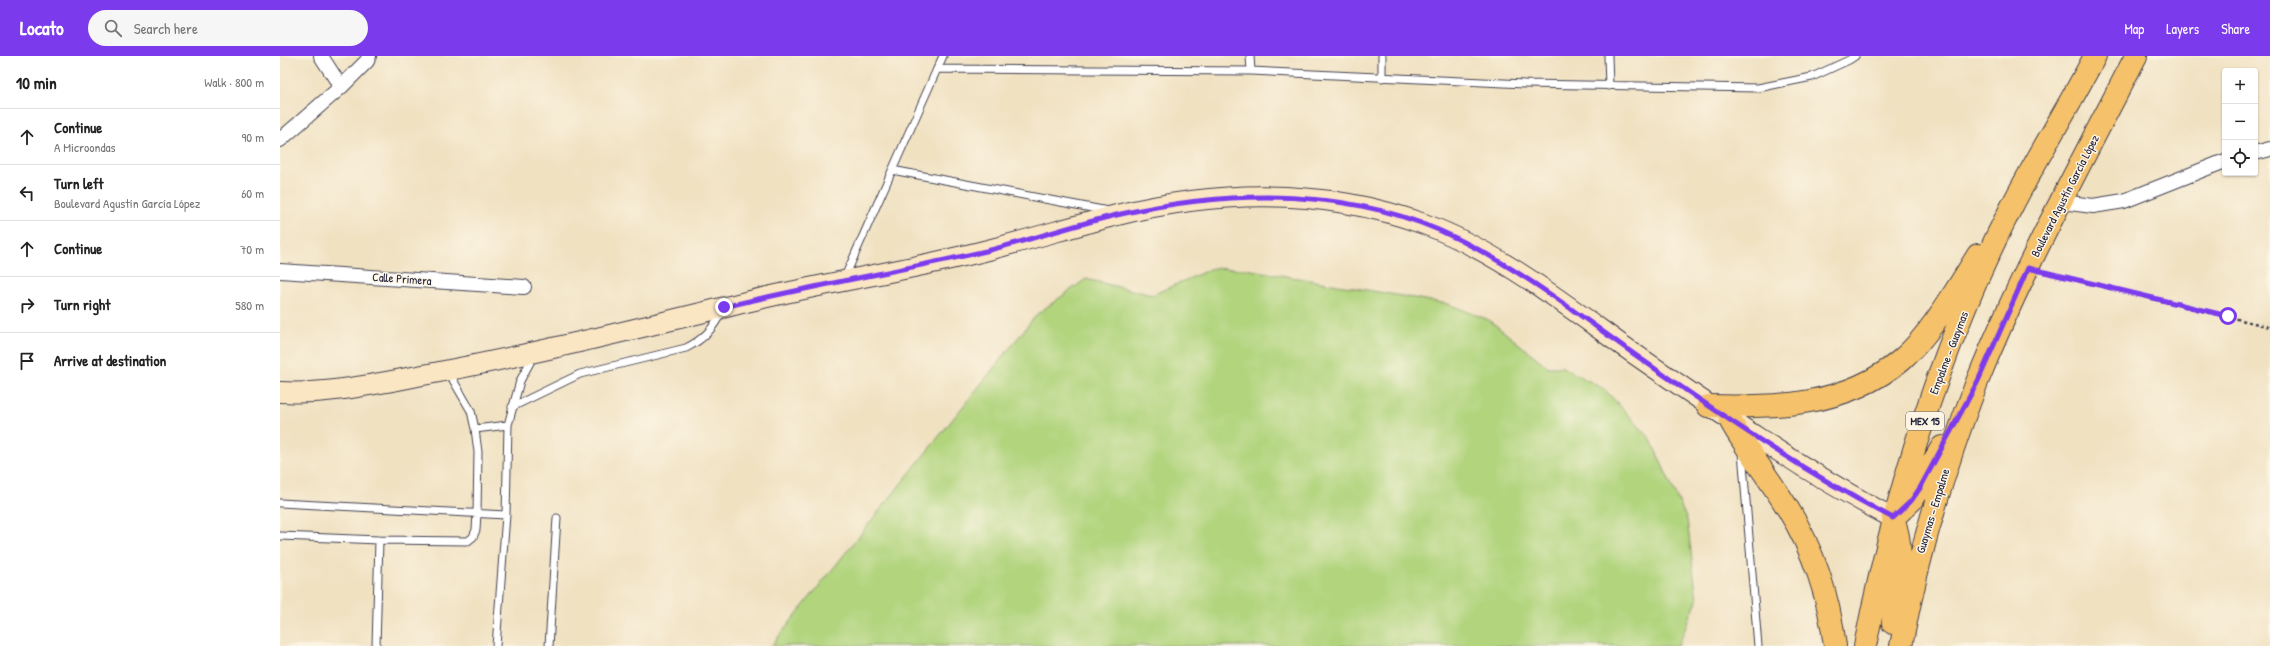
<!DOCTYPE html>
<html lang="en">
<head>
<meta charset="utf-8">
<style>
	body { margin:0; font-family:"Patrick Hand",sans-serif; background:#f6f6f6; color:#222 }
	.controls { position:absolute; right:12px; top:12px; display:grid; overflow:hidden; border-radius:4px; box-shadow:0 1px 3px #0004 }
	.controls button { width:36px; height:36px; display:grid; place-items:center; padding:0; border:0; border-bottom:1px solid #e0e0e0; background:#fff; color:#222; font:20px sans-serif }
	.stop { position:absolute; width:12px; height:12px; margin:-9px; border:3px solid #7c3aed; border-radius:50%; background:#fff }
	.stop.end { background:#7c3aed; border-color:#fff; box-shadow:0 1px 4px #0008 }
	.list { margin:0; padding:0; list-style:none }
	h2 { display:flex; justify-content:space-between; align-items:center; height:52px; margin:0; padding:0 16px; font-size:17px }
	h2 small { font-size:13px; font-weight:400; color:#767676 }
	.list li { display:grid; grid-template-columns:26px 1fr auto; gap:12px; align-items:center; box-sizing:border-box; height:56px; padding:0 16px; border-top:1px solid #e0e0e0 }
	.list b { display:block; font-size:15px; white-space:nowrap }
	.list p { margin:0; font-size:13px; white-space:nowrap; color:#767676 }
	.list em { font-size:13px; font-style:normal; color:#767676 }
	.icon { flex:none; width:22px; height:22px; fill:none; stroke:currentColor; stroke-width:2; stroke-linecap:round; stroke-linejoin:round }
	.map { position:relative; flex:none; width:1990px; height:590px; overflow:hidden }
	header { display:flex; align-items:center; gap:24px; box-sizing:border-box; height:56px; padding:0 20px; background:#7c3aed; color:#fff }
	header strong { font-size:19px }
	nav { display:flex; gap:22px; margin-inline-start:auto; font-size:14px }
	.search { width:280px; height:36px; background:#f6f6f6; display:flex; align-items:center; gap:10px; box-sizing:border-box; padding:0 14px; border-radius:22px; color:#767676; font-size:15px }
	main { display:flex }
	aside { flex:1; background:#fff }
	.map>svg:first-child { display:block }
	.green { fill:#b1d47d; stroke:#6a7b5c }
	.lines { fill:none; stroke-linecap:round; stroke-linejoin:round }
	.service-casing { stroke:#413f4f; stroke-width:9 }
	.minor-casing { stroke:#413f4f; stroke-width:16 }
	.secondary-casing { stroke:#413f4f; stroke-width:22 }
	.primary-casing { stroke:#413f4f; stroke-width:24 }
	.path { stroke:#413f4f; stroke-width:2.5; stroke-dasharray:3 3; stroke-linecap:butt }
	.service { stroke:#fff; stroke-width:7 }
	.minor { stroke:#fff; stroke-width:14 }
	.secondary { stroke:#fbe6c4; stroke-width:20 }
	.primary { stroke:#f5c16b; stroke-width:22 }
	.route { stroke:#7c3aed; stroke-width:5 }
	.labels { text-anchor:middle; stroke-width:3; stroke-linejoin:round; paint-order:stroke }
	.shield { fill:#fcf5e5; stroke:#63616e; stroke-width:1 }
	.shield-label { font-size:11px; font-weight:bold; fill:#22223b }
	.street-label { font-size:12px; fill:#22223b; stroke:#fcf5e5 }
</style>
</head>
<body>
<header>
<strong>Locato</strong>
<div class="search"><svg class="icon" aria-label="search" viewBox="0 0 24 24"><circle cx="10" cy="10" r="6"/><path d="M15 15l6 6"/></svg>Search here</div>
<nav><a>Map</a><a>Layers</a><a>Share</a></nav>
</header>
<main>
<aside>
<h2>10 min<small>Walk · 800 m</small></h2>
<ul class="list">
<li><svg class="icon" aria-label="ahead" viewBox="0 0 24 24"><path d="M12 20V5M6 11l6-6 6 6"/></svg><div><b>Continue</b><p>A Microondas</p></div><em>90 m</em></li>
<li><svg class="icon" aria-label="left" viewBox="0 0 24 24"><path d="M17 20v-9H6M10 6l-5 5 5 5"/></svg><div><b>Turn left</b><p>Boulevard Agustín García López</p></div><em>60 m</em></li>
<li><svg class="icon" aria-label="ahead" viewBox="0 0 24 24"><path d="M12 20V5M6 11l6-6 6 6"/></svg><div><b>Continue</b></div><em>70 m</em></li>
<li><svg class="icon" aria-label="right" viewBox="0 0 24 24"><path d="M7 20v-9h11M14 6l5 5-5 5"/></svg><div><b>Turn right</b></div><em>580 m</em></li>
<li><svg class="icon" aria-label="arrive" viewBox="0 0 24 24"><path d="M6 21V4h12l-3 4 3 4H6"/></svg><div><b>Arrive at destination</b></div></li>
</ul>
</aside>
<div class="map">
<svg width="1990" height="590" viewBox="0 0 1990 590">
	<rect width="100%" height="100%" fill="#fcf5e5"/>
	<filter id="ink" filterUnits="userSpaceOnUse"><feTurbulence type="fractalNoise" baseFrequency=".025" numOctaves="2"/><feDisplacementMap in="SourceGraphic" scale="8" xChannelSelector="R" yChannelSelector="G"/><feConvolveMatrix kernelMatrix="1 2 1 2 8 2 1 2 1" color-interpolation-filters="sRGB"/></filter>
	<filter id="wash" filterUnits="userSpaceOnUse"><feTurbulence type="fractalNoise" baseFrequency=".012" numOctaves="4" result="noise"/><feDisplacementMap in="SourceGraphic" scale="16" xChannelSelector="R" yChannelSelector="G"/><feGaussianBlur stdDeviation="0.9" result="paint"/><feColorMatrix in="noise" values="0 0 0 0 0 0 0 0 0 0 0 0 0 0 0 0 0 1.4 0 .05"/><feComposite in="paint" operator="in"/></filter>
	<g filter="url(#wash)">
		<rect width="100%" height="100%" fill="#f0e1c1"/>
		<!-- green -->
		<path class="green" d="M933,212L965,213L1168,248L1209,264L1268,311H1282L1324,333L1370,382L1407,464L1417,544L1398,590H491L757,258L806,223L872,239Z"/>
	</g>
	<g filter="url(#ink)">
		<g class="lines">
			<defs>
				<path id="service" d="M970,0L971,15
					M1328,0L1329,30
					M657,13L663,0
					M1102,22V0
					M612,114L828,155
					M564,223L657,13L971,15L1245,28L1478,32L1532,21L1569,4L1575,0
					M232,351L300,318L406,292C424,283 433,273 442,255
					M195,373L228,369
					M1462,396L1478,590
					M0,447L226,459
					M0,480L99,484L188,485L193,481L196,474L197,457L198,396L195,373L191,355L169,317
					M96,590L99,484
					M216,590L226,459L228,369L240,325L254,299
					M269,590L277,462"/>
				<path id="minor" d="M41,0L61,31
					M0,84L61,31L87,5L89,0
					M1975,97L1990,93
					M1782,146L1813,150L1844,145L1945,105
					M0,215L244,231"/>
				<path id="secondary" d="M0,336C51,339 104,326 154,317C259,297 363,271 466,246C548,226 631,214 712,193C754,182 795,170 837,159C939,134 1045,132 1144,168C1215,194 1282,246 1343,290C1431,351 1518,412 1613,462"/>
				<path id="primary" d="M1428,350C1496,352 1567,350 1621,304C1650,280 1677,232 1698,199
					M1450,364C1467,395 1490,423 1508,453C1534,495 1549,542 1555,590
					M1613,567C1613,526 1628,503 1613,462L1631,445L1662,391
					M1585,590C1615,438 1662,286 1733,148C1759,98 1789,50 1815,0
					M1621,590C1638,499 1664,412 1697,326C1742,214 1801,107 1856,0"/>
			</defs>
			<!-- service casing -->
			<use href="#service" class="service-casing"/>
			<!-- minor casing -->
			<use href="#minor" class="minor-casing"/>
			<!-- secondary casing -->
			<use href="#secondary" class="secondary-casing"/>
			<!-- primary casing -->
			<use href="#primary" class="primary-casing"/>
			<!-- path -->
			<path class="path" d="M1764,216L1990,271"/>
			<!-- service -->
			<use href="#service" class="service"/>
			<!-- minor -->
			<use href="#minor" class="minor"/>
			<!-- secondary -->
			<use href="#secondary" class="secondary"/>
			<!-- primary -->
			<use href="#primary" class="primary"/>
		</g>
	</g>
	<g class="lines" filter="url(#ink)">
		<!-- route -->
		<path class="route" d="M444,251C530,230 619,215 706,195C751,184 796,168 841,158C953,133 1074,131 1178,183C1241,214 1298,258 1354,298C1438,357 1522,415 1613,462L1631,445L1640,432L1698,325L1748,212L1948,260"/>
	</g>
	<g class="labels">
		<!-- shield labels -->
		<rect class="shield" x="1626" y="356" width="38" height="18" rx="3"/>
		<g class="shield-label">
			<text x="1645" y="369">MEX 15</text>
		</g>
		<!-- street labels -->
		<g class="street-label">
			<text transform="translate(1785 140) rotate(-63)" y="4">Boulevard Agustín García López</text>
			<text transform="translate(122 223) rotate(4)" y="4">Calle Primera</text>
			<text transform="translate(1669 297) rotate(-69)" y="4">Empalme - Guaymas</text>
			<text transform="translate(1653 455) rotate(-73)" y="4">Guaymas - Empalme</text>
		</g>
	</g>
</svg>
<div class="controls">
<button>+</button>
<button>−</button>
<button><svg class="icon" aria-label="locate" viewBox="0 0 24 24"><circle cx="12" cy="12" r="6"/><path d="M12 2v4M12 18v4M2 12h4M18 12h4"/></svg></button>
</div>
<div class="stop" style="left:1948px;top:260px"></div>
<div class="stop end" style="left:444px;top:251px"></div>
</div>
</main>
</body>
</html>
